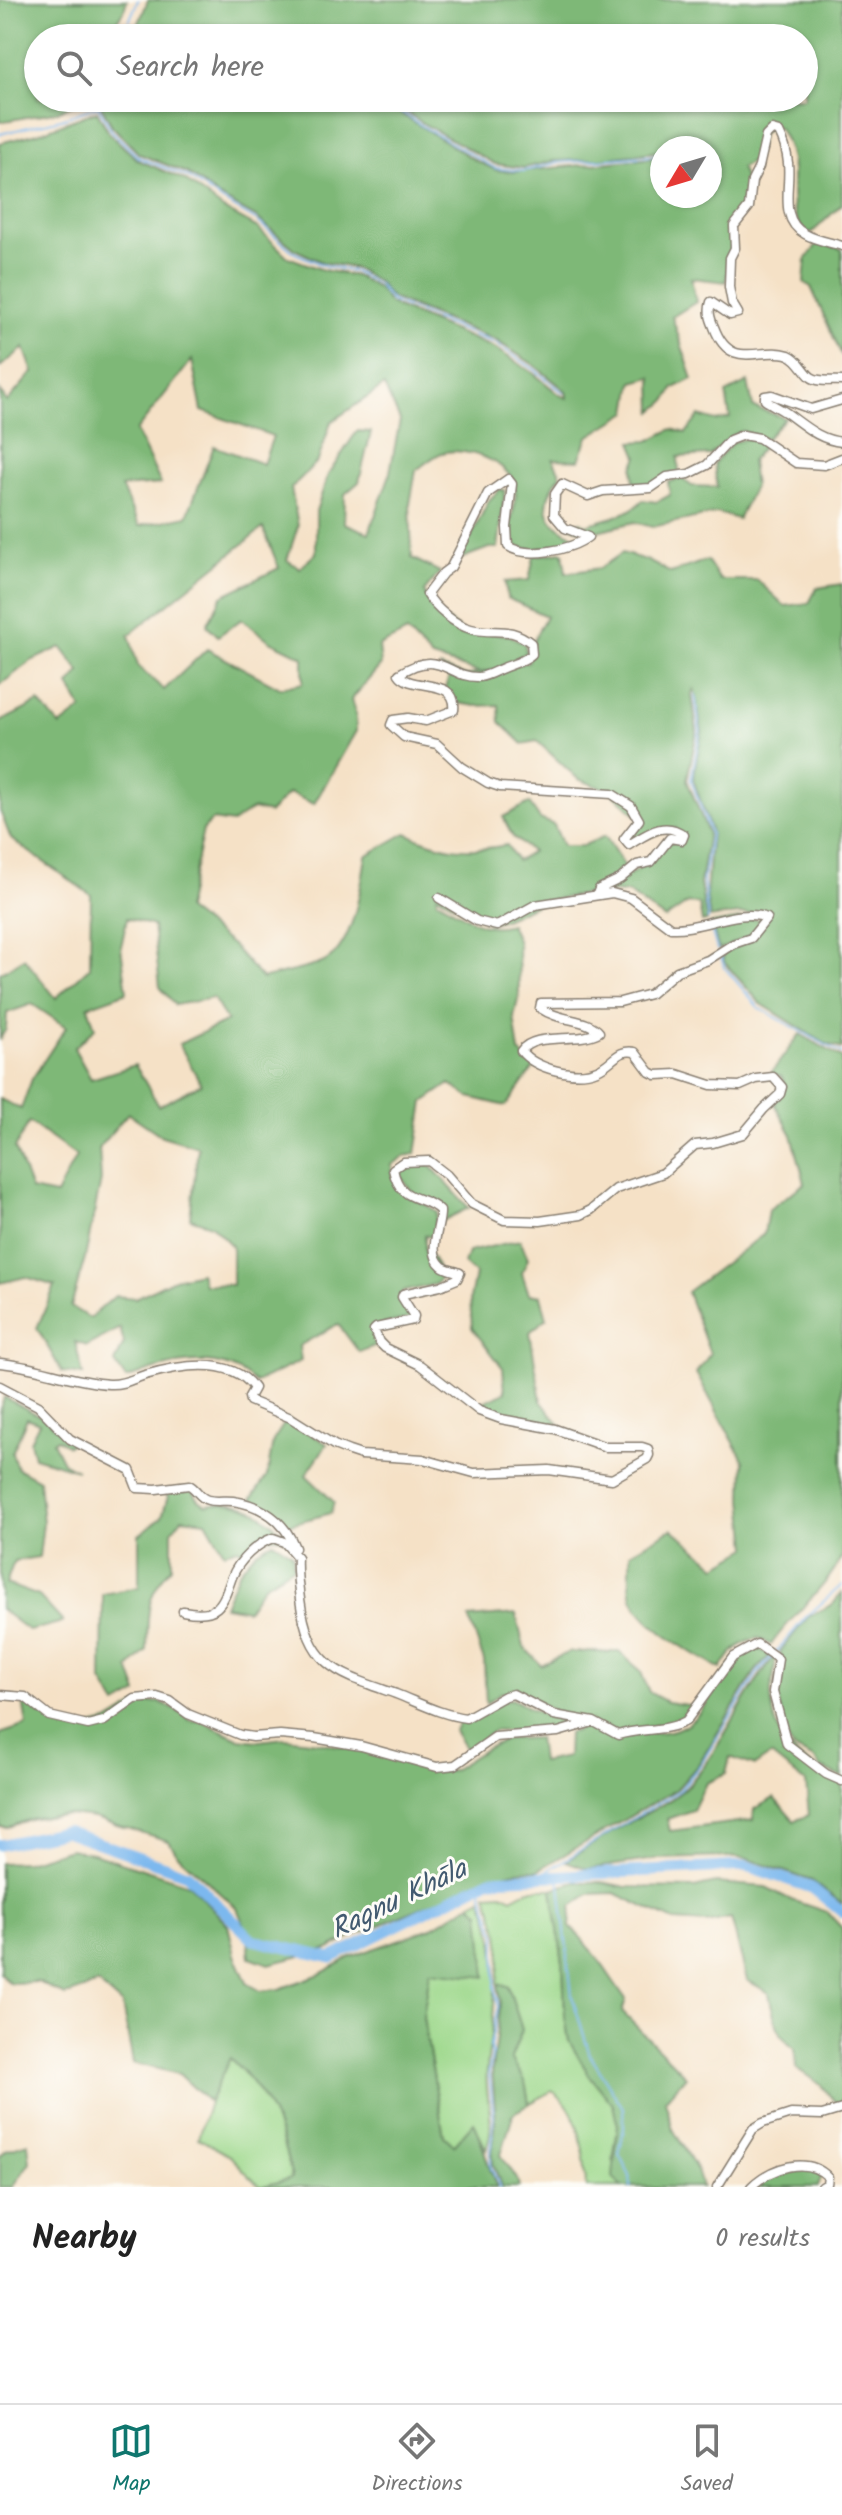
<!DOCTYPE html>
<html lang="en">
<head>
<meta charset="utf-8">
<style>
	body { margin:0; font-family:Kalam,sans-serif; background:#f2f2f2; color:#222 }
	.compass { position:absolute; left:650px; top:136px; width:72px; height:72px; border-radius:50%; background:#fff; box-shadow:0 2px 6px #0004; rotate:232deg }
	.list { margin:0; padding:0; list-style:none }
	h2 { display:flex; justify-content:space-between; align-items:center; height:104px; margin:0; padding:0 32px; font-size:34px }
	h2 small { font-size:26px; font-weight:400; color:#767676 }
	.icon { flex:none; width:44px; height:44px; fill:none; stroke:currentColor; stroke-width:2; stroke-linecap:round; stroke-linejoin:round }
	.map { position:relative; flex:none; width:842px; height:2187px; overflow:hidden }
	.search { position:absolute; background:#fff; box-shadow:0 2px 6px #0004; left:24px; right:24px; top:24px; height:88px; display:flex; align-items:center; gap:20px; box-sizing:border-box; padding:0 28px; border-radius:44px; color:#767676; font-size:30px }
	.sheet { height:216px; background:#fff }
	nav { display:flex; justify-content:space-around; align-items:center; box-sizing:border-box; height:112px; border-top:2px solid #e0e0e0; background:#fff; font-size:22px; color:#767676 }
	nav a { display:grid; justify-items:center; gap:4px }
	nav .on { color:#0f766e }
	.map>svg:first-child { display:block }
	.green { fill:#9dd88b; stroke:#5c7a54; stroke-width:2 }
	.forest { fill:#7eb877; stroke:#4d6a4a; stroke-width:2; fill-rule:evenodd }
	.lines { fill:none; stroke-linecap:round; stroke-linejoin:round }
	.stream { stroke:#7bb8ee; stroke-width:2 }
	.river { stroke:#7bb8ee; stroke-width:11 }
	.minor-casing { stroke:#887e71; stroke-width:11 }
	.minor { stroke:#fff; stroke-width:8 }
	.labels { text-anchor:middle; stroke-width:6; stroke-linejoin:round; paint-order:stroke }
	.water-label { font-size:28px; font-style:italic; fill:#425a70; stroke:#fdfcf7 }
</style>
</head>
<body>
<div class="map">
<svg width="842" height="2187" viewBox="0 0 842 2187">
	<rect width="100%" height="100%" fill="#fdfcf7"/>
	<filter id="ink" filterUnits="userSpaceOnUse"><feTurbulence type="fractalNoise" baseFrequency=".0125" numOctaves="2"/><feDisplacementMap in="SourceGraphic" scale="16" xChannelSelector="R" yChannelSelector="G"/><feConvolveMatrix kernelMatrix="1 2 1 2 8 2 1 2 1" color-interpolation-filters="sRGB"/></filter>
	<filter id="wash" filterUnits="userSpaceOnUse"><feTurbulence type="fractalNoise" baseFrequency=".006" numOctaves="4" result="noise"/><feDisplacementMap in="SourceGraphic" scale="32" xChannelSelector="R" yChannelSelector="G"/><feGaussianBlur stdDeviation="1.8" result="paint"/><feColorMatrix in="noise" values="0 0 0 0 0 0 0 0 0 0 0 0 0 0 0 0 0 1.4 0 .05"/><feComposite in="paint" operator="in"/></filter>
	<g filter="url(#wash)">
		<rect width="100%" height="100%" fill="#f5e1c6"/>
		<!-- green -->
		<path class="green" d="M529,1889H552L563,1963L565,2016L569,2041L588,2073L613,2105L618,2125L613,2159L621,2187H586C585,2155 581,2108 552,2091L529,2104L525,2081L511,2058L522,2030L508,1986L498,1984L501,1952L499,1933L487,1894L502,1893L512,1898Z
			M482,1898C505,1955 493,2011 487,2069C484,2097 497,2122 486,2149L474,2123L454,2146L444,2136L423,2017L430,1970L480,1912L471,1904Z
			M229,2057C269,2095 280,2126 292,2178L260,2187L230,2156L198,2138L209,2102Z"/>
		<!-- forest -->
		<path class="forest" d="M0,0H127L124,10L106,38H38V98H86L59,111L0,122Z
			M148,0H842V204L812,233L805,232C788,213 793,195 792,171C792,155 787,142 779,128L772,127L762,133L755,160L741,168C749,196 752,199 730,221L733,246L728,257L726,282L691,278L696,302L672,317L693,379L674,388L666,401L653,412L652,377L633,382L628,412L588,437L579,460L553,459L561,475C536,505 546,527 582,538C560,543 529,557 510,542C506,523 519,505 515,487C510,461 464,446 442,453C433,456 424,465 416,470L410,504L412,558L440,572L424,592C432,608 444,620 460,629V634L473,637L477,632L509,635L525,644L526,653L489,673H481L432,658L407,632L379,646L381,665L351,700L356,715V731L314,804L289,793L269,813L253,809L232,823L212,820L203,830L186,909L233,946L262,979C281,973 304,970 322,963C354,949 361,886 366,856L406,833C443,850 466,853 507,845L517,861L532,852L513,837L503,817L529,803L540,819L554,825L563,846H582L605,836L625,867L617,878L596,887L593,893L543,901L502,920L490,923L437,895V900C464,913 478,933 510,924L518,942L519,995L514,1017L519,1052L535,1066L506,1106L469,1097L450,1084L424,1102L416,1154L405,1156L392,1165C391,1196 418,1197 437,1212L433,1238L425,1235V1253L432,1257L442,1276L436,1284L402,1292L400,1297L411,1318L375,1326L371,1330L377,1345L359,1352L338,1324L299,1346L301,1361L255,1383C220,1348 165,1364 126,1379L115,1363L124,1343L120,1328L87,1346L75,1342L83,1375L62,1372L37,1328L55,1286L26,1277L0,1283V1099L21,1109L32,1079L66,1027L32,1004L7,1013L6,1029L0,1039V973L24,958L56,998L90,967L91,895L11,839L0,811V722L39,702L60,726L82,709L69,685L80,672L61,647L31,661L0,685V391L7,402L33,372L24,348L0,367V143L38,133L97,111L109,133L138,160L185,180L223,209L258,228L288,257L323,270L356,276L378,288L390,304L494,348L532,372L560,395L567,398L566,391L534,365L495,340L391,298L378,282L354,268L322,262L296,250L257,218L218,196L187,173L139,154L112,126L100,104L103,98H375L477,161L496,170L512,172L662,157V196H710V148H662V151L602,159L554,161L524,168L495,164L424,124L385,98H804V38H133ZM192,360L202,411L273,436L263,464L214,446L187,516L139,526L121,487L161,484L136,431ZM384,386L400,420L389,477L369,533L344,523L345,494L359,482L371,432L357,431L328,475L316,511V553L300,568L287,560L298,526L291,488L318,461L331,422ZM263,528L279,568L222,596L207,625L218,636L242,619L270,641L303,657V683L280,688L207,649L164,690L138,666L129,635ZM127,918L153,926L160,987L175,1005L213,998L227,1021L179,1044L201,1084L159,1106L135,1065L91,1079L74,1048L95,1028L88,1006L127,992L121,947ZM128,1113L162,1136L198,1147L190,1218L211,1225L232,1246V1285L204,1284L200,1273L174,1279L136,1298L115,1296L90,1318L71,1307L85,1258L101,1180L99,1147ZM29,1122L76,1156L56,1195L31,1190L15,1148Z
			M818,243L842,249V356L811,287L804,282L806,260Z
			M748,382L753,407L785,418L766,439L742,431L733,435L710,455L678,457L679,474L647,485L634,486L633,468L638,456L632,442L649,441L672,429L686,433L699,416L716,421L730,418L726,393Z
			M749,438L765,444L751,461L754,487L738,519L718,513L652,527L635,522L589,533L567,525L581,521L585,525C605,519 628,516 643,500L657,502L670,495L668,482L682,479L692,486L717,487L714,463L733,442Z
			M500,489L505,490L498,548H489L460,559L489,500Z
			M563,552L566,573L600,568L622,553L646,560L671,573L707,560L720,580H757L785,606L809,603L817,588L842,584V1049L824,1043L760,1003L723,961V953L753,939L768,915L739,914L710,918L706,895L711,832L693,779L702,731L694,688L692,695L697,731L687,780L708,833L700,884L707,921L702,922L699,904L688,903L665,919L628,893L601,892L640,868L668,842H679L676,828L629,843L626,841L640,818L612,792L578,779L537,741L523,744L500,722L499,705L476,706L457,703L445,688L450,675L439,667L466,676L528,662L533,641L546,616L507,598L505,582L529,580L534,556Z
			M740,919H764L749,936L719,950L711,924Z
			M800,1034L842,1058V1556C826,1590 792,1614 771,1645L759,1638C740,1642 730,1653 721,1669C694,1654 644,1628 632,1598C628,1586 631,1566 630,1553L672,1529L717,1566L748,1548L743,1499L744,1461L696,1373L710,1354L687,1292L764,1234L768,1210L805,1183L792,1135L775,1104L785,1085L782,1077L771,1073Z
			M421,1163L431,1166L469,1208L442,1221L441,1204L415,1195L398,1174L405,1165Z
			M520,1240L528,1258L522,1273L529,1294L541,1296L547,1318L530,1332L541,1401L560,1425L492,1411L479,1404L505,1392L503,1368L472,1328L470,1299L475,1274L464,1264L468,1252Z
			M4,1397L46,1419L71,1443L68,1446L57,1439L53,1442L63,1462L77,1470L34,1457L30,1441L39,1423L27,1418L12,1453L17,1468L39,1480L43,1523L39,1557L14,1561L6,1584L39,1596L63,1622L29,1631L0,1609V1413Z
			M287,1419L327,1444L306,1475L334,1502L331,1513L287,1525L268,1509L251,1500L267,1476L273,1441Z
			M184,1488L192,1490L199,1500L206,1505C243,1498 264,1513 288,1539C268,1534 258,1538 245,1554L238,1548L224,1552L206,1521L182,1518L172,1531V1567C145,1594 148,1614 147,1650L129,1668L138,1693L117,1705L102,1681L103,1594L139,1587V1535L162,1517L168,1496L162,1492Z
			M273,1541L293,1554V1567L264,1585L247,1610L224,1606L238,1573L255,1552Z
			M842,1593V1777L821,1768L814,1759L794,1749L788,1740L775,1687L782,1659L780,1651L808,1617L833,1604Z
			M516,1614L524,1647L541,1665L569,1652H619L640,1670L649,1692L667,1702L694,1706L684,1717L676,1722L618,1732L558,1713L518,1692L500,1693L486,1704L484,1661L469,1618Z
			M759,1649L770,1655L755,1672L698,1765L677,1789L538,1870L516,1871L477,1881L449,1896L351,1937L329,1949L269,1964L250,1957L247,1932L237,1908L177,1854L169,1841L94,1818L68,1815L33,1818L8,1827H0V1734L27,1725L23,1702L50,1720L67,1726L88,1727L108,1722L138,1704L160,1702L181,1713L189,1720L201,1721L240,1739L258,1741L285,1738L318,1742L374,1753L440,1772L452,1770L487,1748L507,1739L538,1738L541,1762L567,1757L568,1733L594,1725C621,1742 617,1736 646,1733C656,1733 667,1733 677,1729C716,1715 715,1658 759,1649Z
			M774,1657C778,1669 770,1682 771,1695C775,1751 799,1758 842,1783V1904L812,1881L748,1859L728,1857L656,1859L588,1869L566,1861C587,1848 608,1833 630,1822C648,1812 667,1804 683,1790C721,1753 740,1698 774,1657ZM771,1755L806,1783L809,1815L794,1821L774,1798L754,1809L753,1820L670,1831L667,1819L693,1810L706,1783L726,1774L730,1757L755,1766Z
			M512,1699L545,1716L563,1721L584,1722L546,1731H494L467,1751L454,1731L460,1722L482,1715L503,1700Z
			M70,1849L93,1853L189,1884L228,1925L235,1955L247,1983L261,1991L279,1989L320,1974L351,1957L431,1928L471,1904L480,1912L486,1977L430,1971L423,2017L444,2136L454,2145L474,2122C484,2145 487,2165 497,2187H260L292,2178C281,2126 268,2095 230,2058L209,2102L179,2074L133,2063L122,2005L98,1984L65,1996L38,1982L10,1983L0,1973V1863L26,1862Z
			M575,1882H602L626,1887L694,1888L716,1883L766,1887L791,1900L827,1912L842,1928V2108H840L821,2085L796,2068L795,2049C777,2037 773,2014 769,1993L747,1980L731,1918L706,1923L674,1921L615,1893L589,1894L572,1906L570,1927C593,1947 608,1975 626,1999L622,2012L686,2076L665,2100L673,2129L697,2170L702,2187H621L613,2177L618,2125L613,2105L588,2073L569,2041L565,2016L563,1963L552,1889Z
			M498,1984L508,1986L522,2030L511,2058L525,2081L529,2104L513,2114L501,2155L517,2179L519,2187H502L493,2165L492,2149L496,2121L492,2070L500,2004Z
			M28,2143L30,2162L13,2187H0V2156L6,2150Z
			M806,2167L822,2175L818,2187H755L779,2172Z"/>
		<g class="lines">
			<!-- stream -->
			<path class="stream" d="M122,38L138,0
				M380,98L424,127L495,168L524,171L556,163L662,155
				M98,106L111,130L138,157L188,177L219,199L257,221L295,253L323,265L355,272L378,285L391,301L496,344L534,369L564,393
				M0,134L61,119L98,106L99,98
				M695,695L700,731L691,780L710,833L703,881L708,920
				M710,926L717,950
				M720,956L725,968L759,1008L842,1054
				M776,1652L805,1618L842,1585
				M559,1875L572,1996L590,2055L623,2108L624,2128L619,2154L630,2176L631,2187
				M537,1877L680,1790L701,1764L757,1674L771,1657
				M480,1885L496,1934L495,1987L498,2007L490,2047L492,2055L489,2071L494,2121L490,2151L491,2168L500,2187"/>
			<!-- river -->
			<path class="river" d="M0,1845L65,1831L187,1874L253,1940L331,1958L491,1879L747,1866L812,1888L842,1912"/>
		</g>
	</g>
	<g filter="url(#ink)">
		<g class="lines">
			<defs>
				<path id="minor" d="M842,246C830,242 817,241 805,234C778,219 791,187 788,163C787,152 784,142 779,132L772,130L766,136L759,167L752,181L749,207L734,226L735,248L730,258L729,287L732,303L738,313L730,315L711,302C708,311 710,318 714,327C731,373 761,345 789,355C799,359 803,370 811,377C819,383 832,380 842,381
					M842,400L811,409L772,395L765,396V400C772,405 781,409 788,414C806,427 820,440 842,442
					M597,894L599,889L620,879L637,865L651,862L670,838L682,840L684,835C664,820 647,834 629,845L624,839L639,820L631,806L612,794L500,787L488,783L462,767L437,744L404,737L391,725L393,720L408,718L426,721L454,710C458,676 410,692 399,674C441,647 447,678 479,677C488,676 495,671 503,668C513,664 525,661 532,654L531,643C509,625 496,635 471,629C455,625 435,608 427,594L443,573L451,567L488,493L508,479L512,484L507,527L508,546C526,559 571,550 588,537L565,528L554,515L555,494L562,484L588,496L603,491L651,488L667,477L689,474L707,465L730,440L743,435L759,438L796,463L824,465L842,458
					M0,1363C37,1366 72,1382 109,1384C122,1385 133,1379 145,1375C177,1366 231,1355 254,1388L249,1397L250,1401L291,1418L334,1445L349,1451L361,1455L423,1459L474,1473L549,1470L612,1479L647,1459L649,1455L648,1449L642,1447H606L555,1429L501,1419L479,1411L420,1365L385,1348L379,1342L374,1330L376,1328L413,1320L414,1316L402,1297L403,1294L440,1286L457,1279L460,1273C454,1270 447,1270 442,1266C426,1253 441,1227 440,1211C425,1194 400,1205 393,1169L403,1162L429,1161L447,1175L472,1204L504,1220L540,1221L581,1215L591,1210L616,1189L663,1173L695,1145L713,1143L743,1134L764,1109L780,1094L782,1087L773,1077L756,1079L740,1086L711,1085L677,1074L656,1075L650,1072L635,1052C618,1048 612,1064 597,1070C576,1079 535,1069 521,1051C534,1031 578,1044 599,1032C587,1018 560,1022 540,1008L541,1003L620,1002L650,994L677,971L708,960L733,944L751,938L767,918C740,907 700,930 671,928L631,898L612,893L535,905L497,926L477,921L439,898
					M0,1386L38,1406L70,1439L130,1470L137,1488L156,1489L189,1485C197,1489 199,1498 208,1500C216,1502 225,1500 233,1501C262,1505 285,1521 295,1548
					M183,1611C218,1618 222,1606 232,1577C239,1560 256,1544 273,1538L284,1542L297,1557C296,1572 298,1584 300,1599C309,1668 337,1673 396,1694C419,1703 442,1715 466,1718L505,1696L513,1694L554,1715L594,1722L618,1735C639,1728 667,1732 686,1721L733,1657L757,1644L778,1659L773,1692L787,1744L826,1774L842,1781
					M0,1695L25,1697L49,1716L88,1725L104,1721L135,1699L157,1697L170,1701L188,1714L240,1735L253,1737L280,1735L314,1738L361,1746L437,1767L455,1765L495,1737L558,1732L593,1722
					M717,2187L753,2129L763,2123L791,2114L822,2115L842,2109
					M751,2187C770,2168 807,2155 828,2177L827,2184L822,2187"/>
			</defs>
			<!-- minor casing -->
			<use href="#minor" class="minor-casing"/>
			<!-- minor -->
			<use href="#minor" class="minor"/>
		</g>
	</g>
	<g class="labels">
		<!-- water labels -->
		<g class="water-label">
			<text transform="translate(398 1898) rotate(-26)" y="10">Ragnu Khāla</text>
		</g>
	</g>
</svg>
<svg class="compass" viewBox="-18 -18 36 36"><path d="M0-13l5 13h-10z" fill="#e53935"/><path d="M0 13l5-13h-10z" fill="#767676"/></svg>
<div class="search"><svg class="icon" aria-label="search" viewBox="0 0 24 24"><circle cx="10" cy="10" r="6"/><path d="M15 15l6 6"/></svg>Search here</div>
</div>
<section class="sheet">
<h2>Nearby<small>0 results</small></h2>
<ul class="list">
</ul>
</section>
<nav>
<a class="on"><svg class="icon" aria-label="map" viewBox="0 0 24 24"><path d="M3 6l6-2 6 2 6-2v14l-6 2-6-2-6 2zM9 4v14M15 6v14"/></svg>Map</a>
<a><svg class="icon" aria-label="directions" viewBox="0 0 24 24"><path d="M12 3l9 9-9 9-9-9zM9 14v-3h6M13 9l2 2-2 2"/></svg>Directions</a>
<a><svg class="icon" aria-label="saved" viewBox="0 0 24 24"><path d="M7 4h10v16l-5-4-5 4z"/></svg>Saved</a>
</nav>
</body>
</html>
